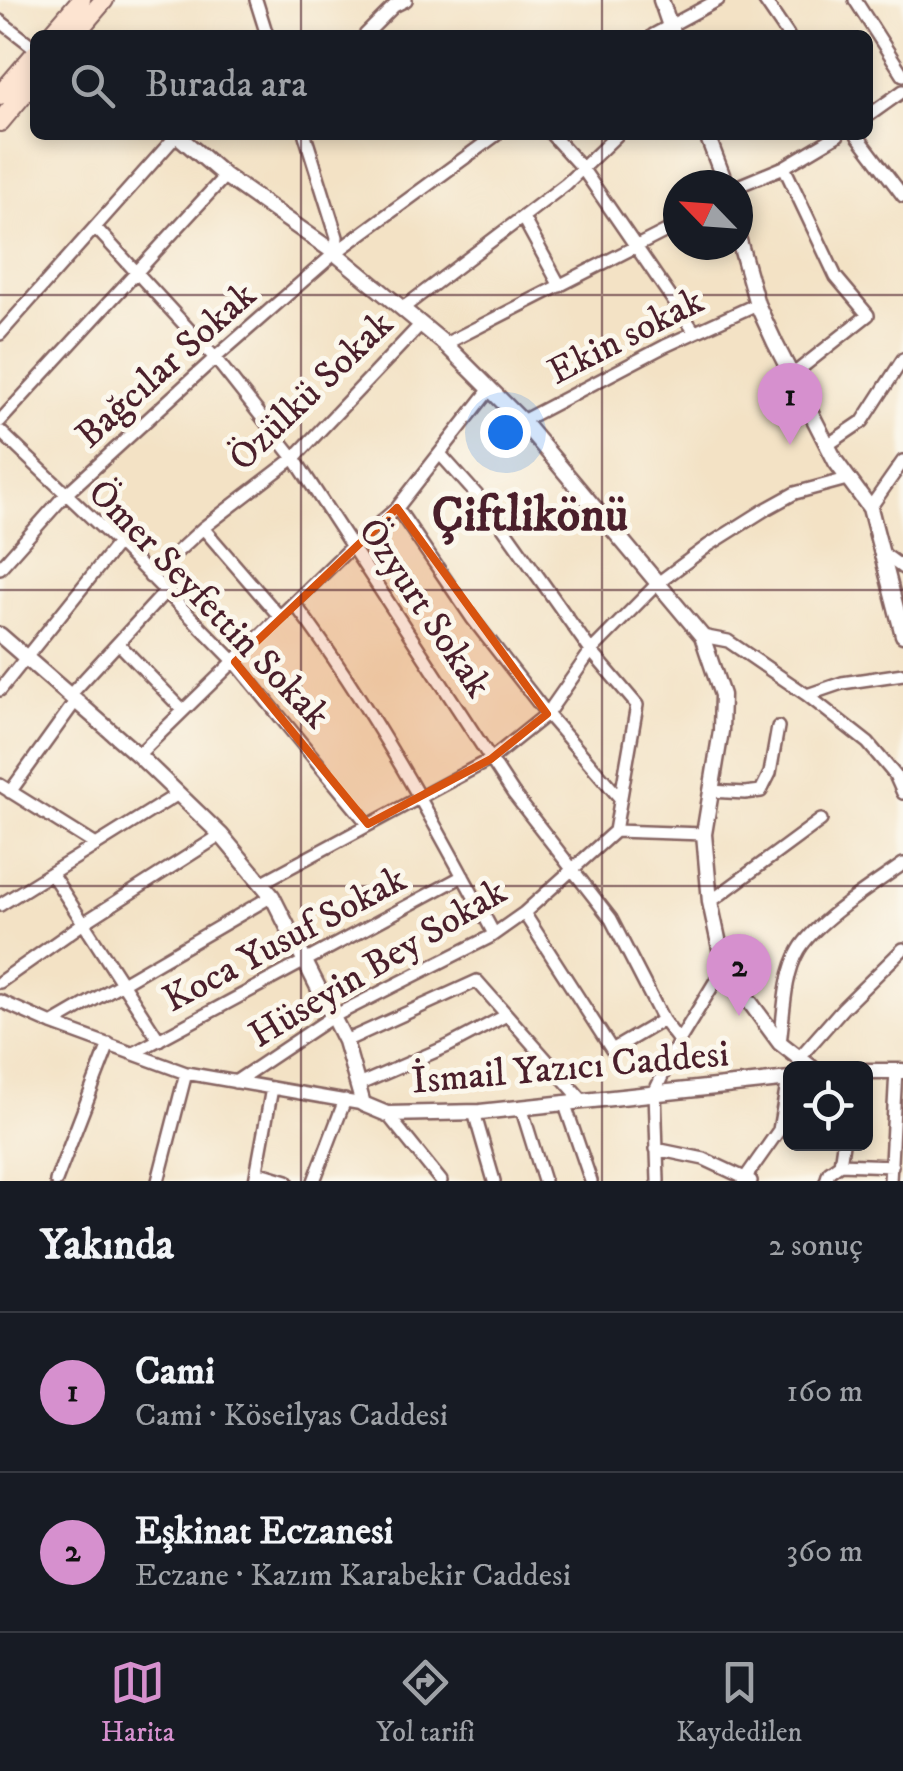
<!DOCTYPE html>
<html lang="tr">
<head>
<meta charset="utf-8">
<style>
	body { margin:0; font-family:"IM FELL DW Pica",serif; background:#242831; color:#f1f3f6 }
	.controls { position:absolute; right:30px; bottom:30px; display:grid; overflow:hidden; border-radius:15px; box-shadow:0 5px 15px #0003 }
	.controls button { width:90px; height:90px; display:grid; place-items:center; padding:0; border:0; border-bottom:2px solid #363941; background:#171b24; color:#f1f3f6; font:50px sans-serif }
	.compass { position:absolute; left:663px; top:170px; width:90px; height:90px; border-radius:50%; background:#171b24; box-shadow:0 5px 15px #0003; rotate:295deg }
	.you { position:absolute; left:505px; top:432px; width:35px; height:35px; margin:-25px; border:8px solid #fff; border-radius:50%; background:#1a73e8; box-shadow:0 0 0 15px #1a73e833 }
	.badge { display:grid; place-items:center; width:65px; height:65px; border-radius:50%; background:#d690ce; color:#111; font-size:32px; font-weight:700 }
	.pin { position:absolute; translate:-50% -82px; filter:drop-shadow(0 2px 5px #0008) }
	.pin::after { content:''; position:absolute; top:52px; width:35px; height:30px; background:inherit; clip-path:polygon(0 0,100% 0,50% 100%) }
	.list { margin:0; padding:0; list-style:none }
	h2 { display:flex; justify-content:space-between; align-items:center; height:130px; margin:0; padding:0 40px; font-size:42px }
	h2 small { font-size:32px; font-weight:400; color:#9ea1a6 }
	.list li { display:grid; grid-template-columns:65px 1fr auto; gap:30px; align-items:center; box-sizing:border-box; height:160px; padding:0 40px; border-top:2px solid #363941 }
	.list b { display:block; font-size:38px; white-space:nowrap }
	.list p { margin:0; font-size:32px; white-space:nowrap; color:#9ea1a6 }
	.list em { font-size:32px; font-style:normal; color:#9ea1a6 }
	.icon { flex:none; width:55px; height:55px; fill:none; stroke:currentColor; stroke-width:2; stroke-linecap:round; stroke-linejoin:round }
	.map { position:relative; flex:none; width:903px; height:1181px; overflow:hidden }
	.search { position:absolute; background:#171b24; box-shadow:0 5px 15px #0003; left:30px; right:30px; top:30px; height:110px; display:flex; align-items:center; gap:25px; box-sizing:border-box; padding:0 35px; border-radius:15px; color:#9ea1a6; font-size:38px }
	.sheet { height:450px; background:#171b24 }
	nav { display:flex; justify-content:space-around; align-items:center; box-sizing:border-box; height:140px; border-top:2px solid #363941; background:#171b24; font-size:28px; color:#9ea1a6 }
	nav a { display:grid; justify-items:center; gap:5px }
	nav .on { color:#d690ce }
	.map>svg:first-child { display:block }
	.lines { fill:none; stroke-linecap:round; stroke-linejoin:round }
	.minor-casing { stroke:#856361; stroke-width:16 }
	.tertiary-casing { stroke:#856361; stroke-width:19 }
	.secondary-casing { stroke:#856361; stroke-width:22 }
	.minor { stroke:#fff; stroke-width:11 }
	.tertiary { stroke:#fff; stroke-width:14 }
	.secondary { stroke:#fde4d1; stroke-width:18 }
	.marked { fill:#d8530f; fill-opacity:0.2; stroke:#d8530f; stroke-width:8; stroke-linejoin:round }
	.grid { fill:none; stroke:#4a1f2b; stroke-width:2.5; stroke-opacity:0.55 }
	.labels { text-anchor:middle; stroke-width:10; stroke-linejoin:round; paint-order:stroke }
	.street-label { font-size:38px; fill:#4a1f2b; stroke:#fbf7ec }
	.district-label { font-size:48px; font-weight:bold; fill:#4a1f2b; stroke:#fbf7ec }
</style>
</head>
<body>
<div class="map">
<svg width="903" height="1181" viewBox="0 0 903 1181">
	<rect width="100%" height="100%" fill="#fbf7ec"/>
	<filter id="ink" filterUnits="userSpaceOnUse"><feTurbulence type="fractalNoise" baseFrequency=".01" numOctaves="2"/><feDisplacementMap in="SourceGraphic" scale="20" xChannelSelector="R" yChannelSelector="G"/><feConvolveMatrix kernelMatrix="1 2 1 2 8 2 1 2 1" color-interpolation-filters="sRGB"/></filter>
	<filter id="wash" filterUnits="userSpaceOnUse"><feTurbulence type="fractalNoise" baseFrequency=".0048" numOctaves="4" result="noise"/><feDisplacementMap in="SourceGraphic" scale="40" xChannelSelector="R" yChannelSelector="G"/><feGaussianBlur stdDeviation="2.25" result="paint"/><feColorMatrix in="noise" values="0 0 0 0 0 0 0 0 0 0 0 0 0 0 0 0 0 1.4 0 .05"/><feComposite in="paint" operator="in"/></filter>
	<g filter="url(#wash)">
		<rect width="100%" height="100%" fill="#f3e2c5"/>
	</g>
	<g filter="url(#ink)">
		<g class="lines">
			<defs>
				<path id="minor" d="M256,0L267,35
					M764,0L788,35
					M855,0L903,75
					M0,21L35,48
					M365,35L394,6L406,0
					M653,35L718,0
					M868,116L903,91
					M305,135L337,237L335,253
					M552,135L582,168L694,331
					M857,135L903,196
					M784,167L836,277L868,315L791,376
					M738,186L784,167L838,135
					M523,218L560,286
					M95,227L215,358L294,458L513,793L611,919L663,1020L679,1041
					M403,308L566,184L617,135
					M0,334L177,135
					M445,344L678,225
					M0,421L225,176
					M522,421L665,346L757,304
					M0,431L118,543L235,662L368,824
					M829,444L863,421L903,359
					M441,455L493,513L591,651L637,705L615,831
					M397,508L472,618L547,714L619,797
					M870,508L903,461
					M203,528L280,617
					M881,552L903,568
					M0,568L65,495L215,358L335,253L496,135
					M150,577L203,528L294,458L421,324
					M294,603C372,707 433,820 494,934
					M702,636L728,641L807,695L868,743L895,775L903,793
					M118,643L182,709
					M0,690L118,543
					M71,694L166,591
					M807,695L842,683L903,674
					M138,755L350,548L397,508L490,389
					M0,785L96,845
					M710,791L745,793L761,791L770,773L778,727
					M10,792L77,699
					M51,873L159,1040
					M261,883L491,759L547,714L591,651L658,583L709,545L766,509L795,493L847,479
					M710,902L821,820
					M0,905L178,794
					M524,913L612,1050L663,1020
					M0,982L85,922L221,835
					M0,1001L52,1024L186,1073L363,1104
					M52,1024L272,896
					M345,1041L477,981L582,1100
					M780,1043C784,1014 784,975 799,950C816,921 875,884 903,864
					M134,1053L463,876
					M799,1058L843,1008L903,949
					M235,1082L332,1017L490,937L524,913L615,831L704,834
					M358,1085L448,1046L505,1016
					M564,1102L591,1181
					M521,1107L544,1181
					M474,1112L494,1181
					M387,1114L441,1181
					M656,1149L704,1159L751,1181
					M840,1164L892,1166
					M257,1172L287,1181
					M56,1181L109,1044
					M158,1181L186,1073
					M255,1181L272,1088
					M314,1181L345,1100
					M658,1181L655,1091L679,1041L724,967
					M743,1181L779,1130L788,1079
					M826,1181L829,1172L840,1164L843,1144
					M890,1181L896,1070"/>
				<path id="tertiary" d="M661,0L673,35
					M177,135L225,176L335,253L445,344L522,421L702,636L722,695L721,731L704,834L710,902L724,967L780,1043L812,1068
					M707,135L726,185
					M738,237L757,304L775,343L836,462L870,508L903,635
					M0,635L138,755L221,835L272,896L345,1041L363,1104L387,1114L480,1112L790,1079
					M866,1071H903"/>
				<path id="secondary" d="M51,35L81,0
					M74,35L104,0
					M0,95L35,54
					M0,122L35,80"/>
			</defs>
			<!-- minor casing -->
			<use href="#minor" class="minor-casing"/>
			<!-- tertiary casing -->
			<use href="#tertiary" class="tertiary-casing"/>
			<!-- secondary casing -->
			<use href="#secondary" class="secondary-casing"/>
			<!-- minor -->
			<use href="#minor" class="minor"/>
			<!-- tertiary -->
			<use href="#tertiary" class="tertiary"/>
			<!-- secondary -->
			<use href="#secondary" class="secondary"/>
		</g>
	</g>
	<!-- marked area -->
	<path class="marked" d="M397,508L547,714L491,759L368,824L235,662Z"/>
	<!-- grid -->
	<path class="grid" d="M301,0V35M602,0V35M301,135V1181M602,135V1181M0,295H903M0,590H903M0,886H903"/>
	<g class="labels">
		<!-- street labels -->
		<g class="street-label">
			<text transform="translate(625 335) rotate(-27)" y="13">Ekin sokak</text>
			<text transform="translate(165 364) rotate(-42)" y="13">Bağcılar Sokak</text>
			<text transform="translate(310 390) rotate(-44)" y="13">Özülkü Sokak</text>
			<text transform="translate(210 603) rotate(46)" y="13">Ömer Seyfettin Sokak</text>
			<text transform="translate(426 607) rotate(56)" y="13">Özyurt Sokak</text>
			<text transform="translate(284 938) rotate(-28)" y="13">Koca Yusuf Sokak</text>
			<text transform="translate(377 962) rotate(-31)" y="13">Hüseyin Bey Sokak</text>
			<text transform="translate(570 1066) rotate(-5)" y="13">İsmail Yazıcı Caddesi</text>
		</g>
		<!-- district labels -->
		<g class="district-label">
			<text x="530" y="530">Çiftlikönü</text>
		</g>
	</g>
</svg>
<div class="controls">
<button><svg class="icon" aria-label="locate" viewBox="0 0 24 24"><circle cx="12" cy="12" r="6"/><path d="M12 2v4M12 18v4M2 12h4M18 12h4"/></svg></button>
</div>
<svg class="compass" viewBox="-18 -18 36 36"><path d="M0-13l5 13h-10z" fill="#e53935"/><path d="M0 13l5-13h-10z" fill="#9ea1a6"/></svg>
<div class="you"></div>
<div class="pin badge" style="left:790px;top:445px">1</div>
<div class="pin badge" style="left:739px;top:1016px">2</div>
<div class="search"><svg class="icon" aria-label="search" viewBox="0 0 24 24"><circle cx="10" cy="10" r="6"/><path d="M15 15l6 6"/></svg>Burada ara</div>
</div>
<section class="sheet">
<h2>Yakında<small>2 sonuç</small></h2>
<ul class="list">
<li><span class="badge">1</span><div><b>Cami</b><p>Cami · Köseilyas Caddesi</p></div><em>160 m</em></li>
<li><span class="badge">2</span><div><b>Eşkinat Eczanesi</b><p>Eczane · Kazım Karabekir Caddesi</p></div><em>360 m</em></li>
</ul>
</section>
<nav>
<a class="on"><svg class="icon" aria-label="map" viewBox="0 0 24 24"><path d="M3 6l6-2 6 2 6-2v14l-6 2-6-2-6 2zM9 4v14M15 6v14"/></svg>Harita</a>
<a><svg class="icon" aria-label="directions" viewBox="0 0 24 24"><path d="M12 3l9 9-9 9-9-9zM9 14v-3h6M13 9l2 2-2 2"/></svg>Yol tarifi</a>
<a><svg class="icon" aria-label="saved" viewBox="0 0 24 24"><path d="M7 4h10v16l-5-4-5 4z"/></svg>Kaydedilen</a>
</nav>
</body>
</html>
